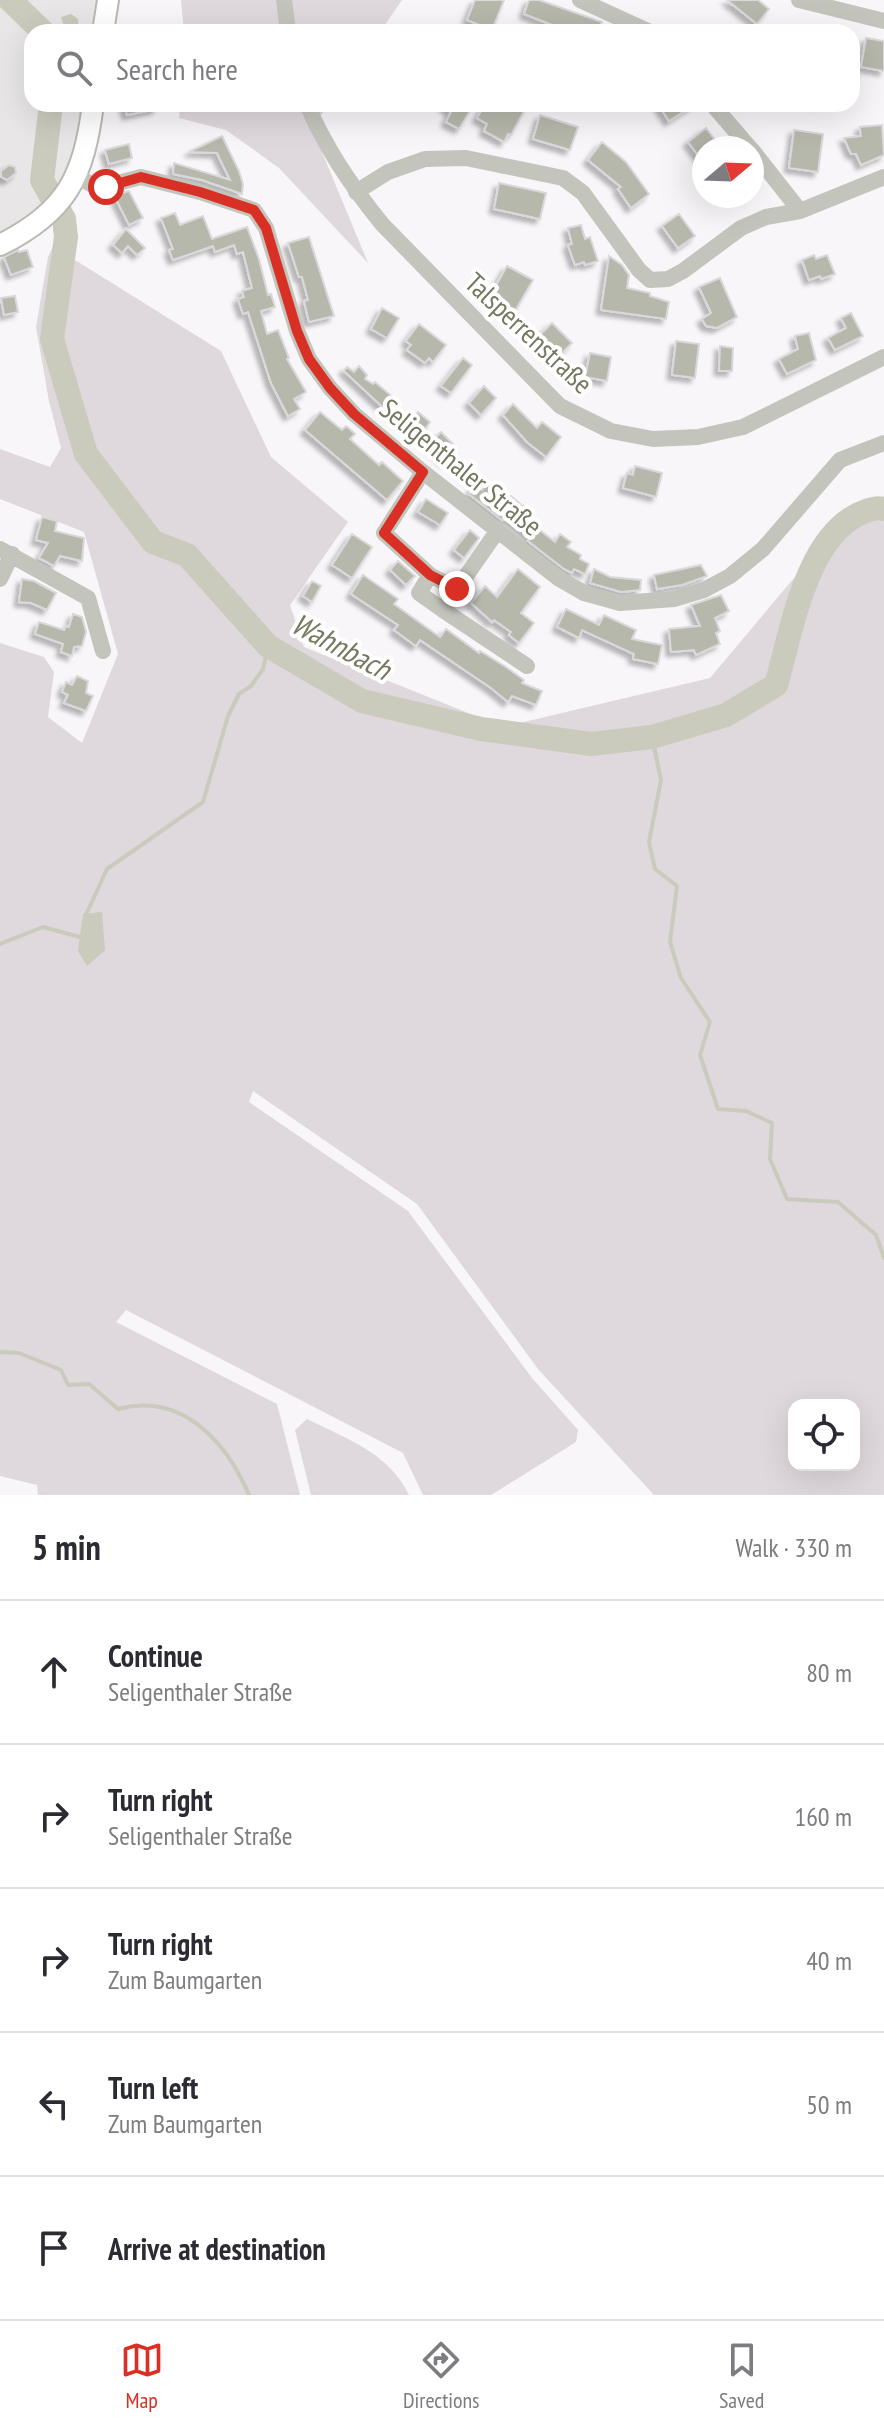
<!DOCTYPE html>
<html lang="en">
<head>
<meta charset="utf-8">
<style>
	body { margin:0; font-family:"PT Sans Narrow",sans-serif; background:#f7f7f7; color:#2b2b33 }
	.controls { position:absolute; right:24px; bottom:24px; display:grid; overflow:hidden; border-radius:16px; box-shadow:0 8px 32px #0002 }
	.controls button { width:72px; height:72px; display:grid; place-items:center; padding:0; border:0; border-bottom:2px solid #e1e1e2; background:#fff; color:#2b2b33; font:40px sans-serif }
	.compass { position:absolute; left:692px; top:136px; width:72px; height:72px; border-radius:50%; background:#fff; box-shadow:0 8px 32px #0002; rotate:71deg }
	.stop { position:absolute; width:24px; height:24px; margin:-18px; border:6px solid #d93025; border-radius:50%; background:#fff }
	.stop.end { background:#d93025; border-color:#fff; box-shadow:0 2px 8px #0008 }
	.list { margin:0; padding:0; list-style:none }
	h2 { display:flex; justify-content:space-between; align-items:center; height:104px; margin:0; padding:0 32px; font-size:34px }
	h2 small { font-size:26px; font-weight:400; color:#7c7c81 }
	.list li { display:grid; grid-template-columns:52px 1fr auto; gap:24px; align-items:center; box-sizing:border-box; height:144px; padding:0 32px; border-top:2px solid #e1e1e2 }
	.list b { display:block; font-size:30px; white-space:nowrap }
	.list p { margin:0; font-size:26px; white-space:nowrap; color:#7c7c81 }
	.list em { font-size:26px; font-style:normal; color:#7c7c81 }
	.icon { flex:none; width:44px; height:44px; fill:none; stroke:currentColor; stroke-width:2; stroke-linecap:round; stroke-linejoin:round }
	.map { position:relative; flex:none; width:884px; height:1495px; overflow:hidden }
	.search { position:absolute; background:#fff; box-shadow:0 8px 32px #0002; left:24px; right:24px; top:24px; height:88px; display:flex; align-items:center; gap:20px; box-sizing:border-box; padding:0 28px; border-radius:24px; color:#7c7c81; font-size:30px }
	.sheet { height:824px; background:#fff }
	nav { display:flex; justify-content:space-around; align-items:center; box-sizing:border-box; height:112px; border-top:2px solid #e1e1e2; background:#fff; font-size:22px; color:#7c7c81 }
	nav a { display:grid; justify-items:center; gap:4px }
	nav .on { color:#d93025 }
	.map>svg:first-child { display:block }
	.built { fill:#e8e6e6 }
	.green { fill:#dfd8dc; fill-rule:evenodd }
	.water { fill:#cacbbd }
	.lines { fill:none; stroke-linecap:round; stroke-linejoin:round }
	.stream { stroke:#cacbbd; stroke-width:4 }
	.river { stroke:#cacbbd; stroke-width:24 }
	.building { fill:#b6b8ac; stroke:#dad8da; stroke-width:2; filter:url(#shadow) }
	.major-casing { stroke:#b8bab1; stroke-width:24 }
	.minor { stroke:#c3c5bd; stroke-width:16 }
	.major { stroke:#fff; stroke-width:20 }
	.route { stroke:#d93025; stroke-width:10 }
	.labels { text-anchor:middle; stroke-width:8; stroke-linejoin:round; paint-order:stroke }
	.street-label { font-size:28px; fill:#737861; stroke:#fff }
	.water-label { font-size:30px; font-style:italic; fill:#777860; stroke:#fff }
</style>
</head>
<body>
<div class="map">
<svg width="884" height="1495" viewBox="0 0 884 1495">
	<defs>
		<filter id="shadow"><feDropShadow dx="-4.5" dy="4.5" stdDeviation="2" flood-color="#0004"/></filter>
	</defs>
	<rect width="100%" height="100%" fill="#f8f6f8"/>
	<!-- built -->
	<path class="built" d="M20,0H102L97,32H32V104H87L76,157L62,182L35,211L0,233V5L22,25L32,11Z"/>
	<!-- green -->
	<path class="green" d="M0,0H20L32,11L22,25L0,5Z
		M181,0H402L380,32H184Z
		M180,104H329L312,128L368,263L279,168L226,130L179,118Z
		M61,230L67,255L221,351L271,457L348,522L290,605L304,647L503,727L710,678L794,578L851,528L884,515V1495H654L538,1369L417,1204L253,1091L249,1102L408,1211L532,1378L578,1430L576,1442L491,1495H423L403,1453L126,1310L116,1322L277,1404L300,1495H38L37,1485L0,1476V643L44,657L54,672L48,717L82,743L118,654L84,532L0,499V449L50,467L61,448L49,401L36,327L48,257ZM102,913L81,940L83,914ZM794,1405H854V1465H794Z
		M307,1419C347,1439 389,1453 409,1495H311L295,1430Z"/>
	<!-- water -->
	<path class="water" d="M71,14L78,19L79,32H66L61,17Z
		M102,912L105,950L87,966L78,951L83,914Z"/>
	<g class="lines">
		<!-- stream -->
		<path class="stream" d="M652,737L661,780L649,842L655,869L677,886L670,942L681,978L710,1022L700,1055L718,1109L746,1111L772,1123L770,1159L787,1199L838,1202L876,1235L884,1258
			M85,917L107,869L203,802L228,716L239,694L251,686L263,669L268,646
			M0,944L43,927L80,937
			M0,1352L19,1353L61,1370L68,1385L89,1384L118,1409C182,1392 226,1441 249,1495"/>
		<!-- river -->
		<path class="river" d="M10,0L43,32
			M51,104L42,180L64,219L66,237L52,339L86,454L153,542L187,555L268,646L362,701L481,729L591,744L652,737L726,715L776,685C792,631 806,532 866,511C873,509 877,507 884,509"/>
	</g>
	<!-- building -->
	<path class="building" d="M475,0H504L492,30L467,20Z
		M529,0H539L602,22L597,32H570L524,14Z
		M727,0H758L769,9L757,24Z
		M866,38L884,41V71L861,67Z
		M124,104H156L157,109L127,115Z
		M442,104H474L459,129L446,122L451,112Z
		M485,104H528L511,135L508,134L504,142L484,131L487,124L477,118Z
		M658,104H695L669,121Z
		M540,115L578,127L570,150L533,139Z
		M882,125L884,155L861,165L856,154H851L844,138L861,136L860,127Z
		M706,128L721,148H704V163L688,142Z
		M794,130L823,134L818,172L789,168Z
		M222,136L239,171L243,184L242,194L202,180L173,174L174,163L230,180L217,153L189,152Z
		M602,142L626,162L649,194L631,208L618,189L621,187L588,160Z
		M129,144L132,158L109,164L105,150Z
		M9,165L15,167L16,173L7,180L1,177V171Z
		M499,183L546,193L540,219L494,209Z
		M129,191L143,218L129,225L114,195Z
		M175,213L180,225L203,216L212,239L247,227L259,259L268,295L271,294L275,307L261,311L267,334L278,330L289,358L287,359L306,392L294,399L300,409L288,416L271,383L248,312L243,314L238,299L244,297L242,291L252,288L243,252L237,254L234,245L215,252L213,246L173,260L169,250L173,249L161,218Z
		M679,214L695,236L678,248L662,226Z
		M581,225L585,239L590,237L598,261L585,265L584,262L575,265L568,245L572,244L568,228Z
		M126,229L145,248L137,255L128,246L122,253L113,245Z
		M309,237L334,316L309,322L304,301L308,300L302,277H299L288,243Z
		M18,250L19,252L27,250L33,267L11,275L4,257Z
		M814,255L816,259L827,255L835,274L821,279L820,276L809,280L802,260Z
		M609,256L622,265L629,275L627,288L650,293V296L669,302L666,319L601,310Z
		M507,266L533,280L515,311L490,296Z
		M720,278L737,317L717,328L706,326L702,319L711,313L699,287Z
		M15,296L18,312L4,315L1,298Z
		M382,308L399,318L387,338L371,329Z
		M851,313L863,336L835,350L828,338L846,328L841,318Z
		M552,323L572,343L556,359L536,339Z
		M419,324L446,345L433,362L429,358L425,363L407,350L411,345L406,341Z
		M809,333L816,360L787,374L779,359L798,349L795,336Z
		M676,341L699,344L695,378L672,375Z
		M720,346L733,348L732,371H719Z
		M590,353L611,357L607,381L585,377Z
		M463,358L472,365L451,393L441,386Z
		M359,366L367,375L365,379L373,384L375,382L400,403L390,414L344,371L347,367L354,372Z
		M484,386L496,398L481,415L469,403Z
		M513,404L537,428L542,422L561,437L546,457L527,442L503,415Z
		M320,412L342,430L346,426L351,430L355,434L350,439L379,465L382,462L403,481L387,500L305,430Z
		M418,412L430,422L421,435L409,424Z
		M441,432L458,449L445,462L431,447L434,445L431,442Z
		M635,466L662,473L656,497L623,488L627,473L633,475Z
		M487,483L508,499L511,496L531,513L526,519L555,542L560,534L571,542L567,547L581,555L580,559L589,564L585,574L574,569L572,573L564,569L528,541L531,538L506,518L502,520L469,494L475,485L482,490Z
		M426,499L448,513L440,525L418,512Z
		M42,517L57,521L55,531L84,538L82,561L60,556L54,566L39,558L48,543L36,540Z
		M470,530L479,538L464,558L454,550Z
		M352,534L372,547L352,578L332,565Z
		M398,561L415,576L406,585L390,570Z
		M701,565L707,576L682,585L657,589L654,575Z
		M518,569L540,587L521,613L534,623L519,643L509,635L511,632L494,620L492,622L471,603L485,586L497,597Z
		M594,569L610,577L641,580L640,590L621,592L590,583Z
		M363,575L398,599L394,604L440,637L446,629L479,653L480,651L506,667L524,680L522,683L542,691L536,705L512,696L508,702L491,688L420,640L416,646L394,630L398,625L351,594Z
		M22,579L34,581L56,593L47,610L31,603L19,602Z
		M312,581L321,586L312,602L303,596Z
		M721,595L729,611L715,618L720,631L716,633L720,644L696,655L694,650L671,652L669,629L700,626L691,605Z
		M566,609L599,625L604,615L636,630L632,639L662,645L658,664L633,659L634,654L582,630L579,638L557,627Z
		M73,614L82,617L86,632L82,646L74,647L72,656L61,652L63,644L35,634L39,622L64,630L66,626L69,627Z
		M77,676L88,681L86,693L93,696L86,711L64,703L68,695L62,692L66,682L72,685Z"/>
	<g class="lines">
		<defs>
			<path id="major" d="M103,32L108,0
				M0,245C67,212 84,176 93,104"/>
		</defs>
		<!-- major casing -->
		<use href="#major" class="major-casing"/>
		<!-- minor -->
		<path class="minor" d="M284,0L288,32
			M580,0L650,32
			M799,0L884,21
			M307,104C325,148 352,187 382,224L560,406L611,431L653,439L698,437L743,427L884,357
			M712,104L750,148
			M752,150L800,211
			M76,176L98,188L141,177L200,192L254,210L266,228L297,331L309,359L330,388L354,414L423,472L558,578L584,593L620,603L674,599L704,590L730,576L763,549L840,460L884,443
			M356,192L388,172L425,159L466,158L563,178L583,193L639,270L650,280L668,279L683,271L741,228L766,217L800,211L884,177
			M423,472L384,533L430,575L457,589L498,530
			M0,549L88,598L103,651
			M430,575L419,593L443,610
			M0,579L12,554
			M457,589L443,610L527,666"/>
		<!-- major -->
		<use href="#major" class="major"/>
	</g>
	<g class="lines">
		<!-- route -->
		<path class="route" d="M106,187L141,177L200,192L254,210L266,228L297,331L309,359L330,388L354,414L423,472L384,533L430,575L457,589"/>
	</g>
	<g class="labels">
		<!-- street labels -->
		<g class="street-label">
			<text transform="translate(529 333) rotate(43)" y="10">Talsperrenstraße</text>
			<text transform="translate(461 467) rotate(39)" y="10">Seligenthaler Straße</text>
		</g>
		<!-- water labels -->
		<g class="water-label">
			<text transform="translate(341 647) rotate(28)" y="10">Wahnbach</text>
		</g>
	</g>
</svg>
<div class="controls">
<button><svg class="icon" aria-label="locate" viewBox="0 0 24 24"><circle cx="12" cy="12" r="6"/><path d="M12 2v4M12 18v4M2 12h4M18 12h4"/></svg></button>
</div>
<svg class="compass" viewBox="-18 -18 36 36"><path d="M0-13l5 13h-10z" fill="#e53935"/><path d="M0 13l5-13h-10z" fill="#7c7c81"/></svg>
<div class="stop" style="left:106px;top:187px"></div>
<div class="stop end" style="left:457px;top:589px"></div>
<div class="search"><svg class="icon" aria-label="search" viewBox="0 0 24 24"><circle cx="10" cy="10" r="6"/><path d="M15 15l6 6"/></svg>Search here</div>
</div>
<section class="sheet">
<h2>5 min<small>Walk · 330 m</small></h2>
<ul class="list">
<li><svg class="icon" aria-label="ahead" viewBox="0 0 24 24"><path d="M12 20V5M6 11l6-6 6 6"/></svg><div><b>Continue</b><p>Seligenthaler Straße</p></div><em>80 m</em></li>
<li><svg class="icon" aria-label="right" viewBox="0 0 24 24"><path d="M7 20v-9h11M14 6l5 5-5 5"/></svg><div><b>Turn right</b><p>Seligenthaler Straße</p></div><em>160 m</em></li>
<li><svg class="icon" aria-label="right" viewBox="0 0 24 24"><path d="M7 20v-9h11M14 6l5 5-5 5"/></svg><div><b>Turn right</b><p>Zum Baumgarten</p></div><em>40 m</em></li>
<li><svg class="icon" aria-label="left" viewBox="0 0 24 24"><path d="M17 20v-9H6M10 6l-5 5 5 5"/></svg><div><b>Turn left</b><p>Zum Baumgarten</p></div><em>50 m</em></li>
<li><svg class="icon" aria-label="arrive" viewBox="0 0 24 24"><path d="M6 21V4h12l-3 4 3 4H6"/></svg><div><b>Arrive at destination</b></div></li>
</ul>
</section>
<nav>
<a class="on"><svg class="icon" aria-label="map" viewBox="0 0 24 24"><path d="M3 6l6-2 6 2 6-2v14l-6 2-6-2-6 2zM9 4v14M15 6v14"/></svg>Map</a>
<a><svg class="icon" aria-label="directions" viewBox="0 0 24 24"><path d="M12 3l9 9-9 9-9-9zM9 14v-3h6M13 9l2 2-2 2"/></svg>Directions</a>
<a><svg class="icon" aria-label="saved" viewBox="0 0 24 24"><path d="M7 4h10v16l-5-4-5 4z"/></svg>Saved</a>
</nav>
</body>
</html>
